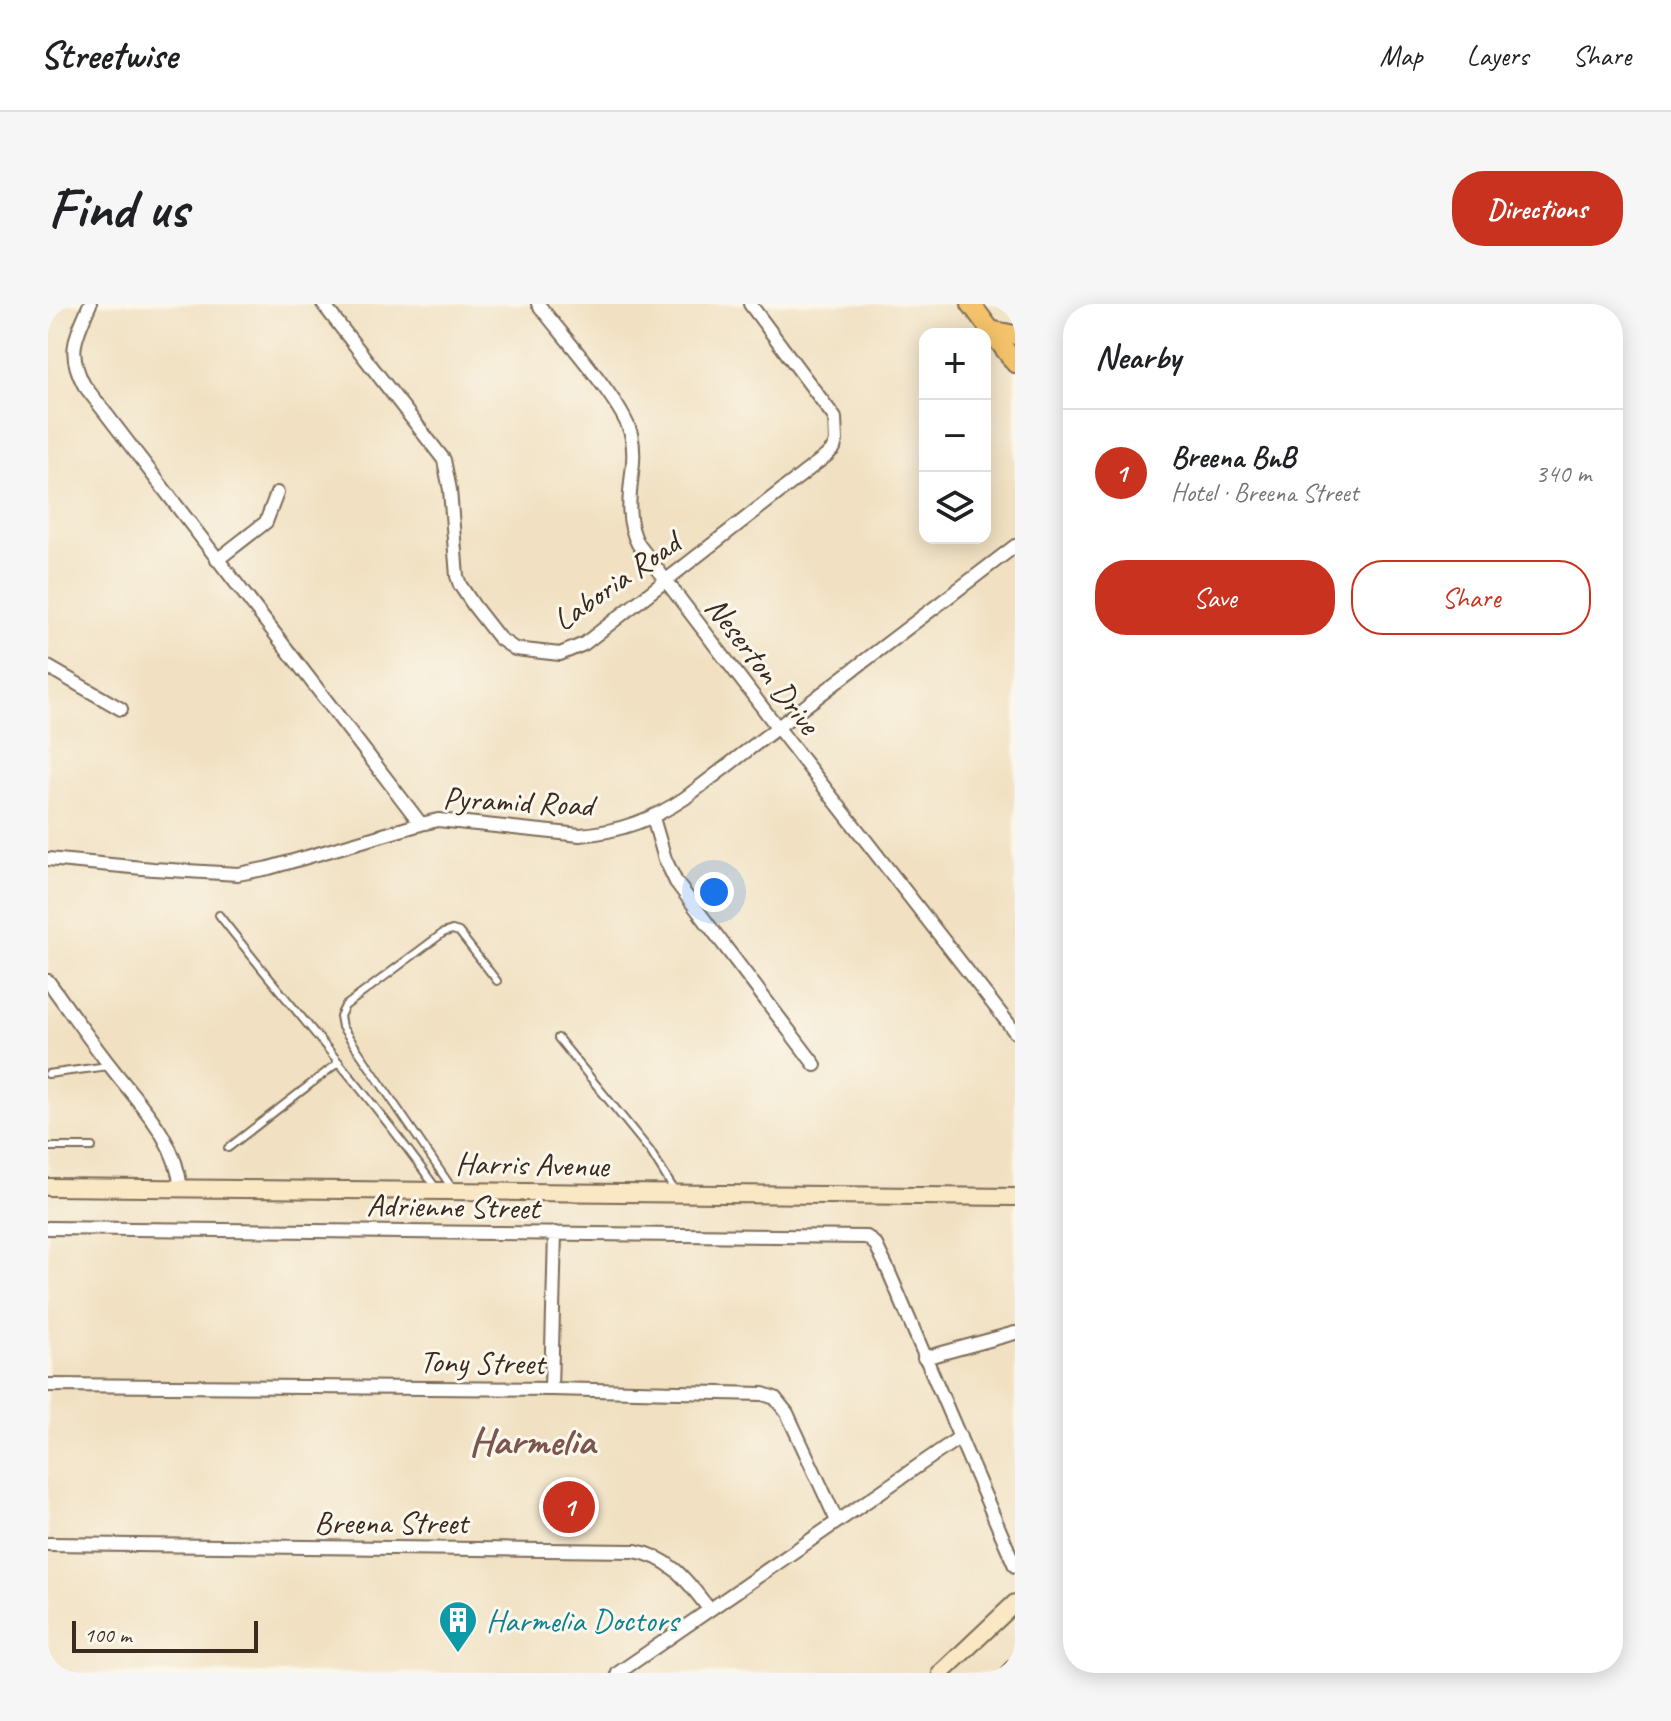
<!DOCTYPE html>
<html lang="en">
<head>
<meta charset="utf-8">
<style>
	body { margin:0; font-family:Caveat,sans-serif; background:#f6f6f6; color:#202124 }
	.controls { position:absolute; right:24px; top:24px; display:grid; overflow:hidden; border-radius:16px; box-shadow:0 4px 20px #0003 }
	.controls button { width:72px; height:72px; display:grid; place-items:center; padding:0; border:0; border-bottom:2px solid #e0e0e0; background:#fff; color:#202124; font:40px sans-serif }
	.scale { position:absolute; left:24px; bottom:20px; width:186px; box-sizing:border-box; padding-left:8px; border:4px solid #3b2a1e; border-top:0; font-size:22px; line-height:28px; white-space:nowrap; color:#3b2a1e; -webkit-text-stroke:6px #fbf7ec; paint-order:stroke }
	.you { position:absolute; left:666px; top:588px; width:28px; height:28px; margin:-20px; border:6px solid #fff; border-radius:50%; background:#1a73e8; box-shadow:0 0 0 12px #1a73e833 }
	.badge { display:grid; place-items:center; width:52px; height:52px; border-radius:50%; background:#c8321e; color:#fff; font-size:26px; font-weight:700 }
	.pin { position:absolute; translate:-50% -50%; border:4px solid #fff; box-shadow:0 2px 8px #0006 }
	.list { margin:0; padding:0; list-style:none }
	h2 { display:flex; justify-content:space-between; align-items:center; height:104px; margin:0; padding:0 32px; font-size:34px }
	h2 small { font-size:26px; font-weight:400; color:#757577 }
	.list li { display:grid; grid-template-columns:52px 1fr auto; gap:24px; align-items:center; box-sizing:border-box; height:128px; padding:0 32px; border-top:2px solid #e0e0e0 }
	.list b { display:block; font-size:30px; white-space:nowrap }
	.list p { margin:0; font-size:26px; white-space:nowrap; color:#757577 }
	.list em { font-size:26px; font-style:normal; color:#757577 }
	.actions { display:flex; gap:16px; padding:24px 32px }
	.actions a { flex:1; padding:18px 0; border:2px solid #c8321e; border-radius:32px; text-align:center; font-size:28px; color:#c8321e }
	.actions .main { background:#c8321e; color:#fff }
	.icon { flex:none; width:44px; height:44px; fill:none; stroke:currentColor; stroke-width:2; stroke-linecap:round; stroke-linejoin:round }
	.map { position:relative; flex:none; width:967px; height:1369px; overflow:hidden; border-radius:32px }
	header { display:flex; align-items:center; gap:48px; box-sizing:border-box; height:112px; padding:0 40px; background:#fff; border-bottom:2px solid #e0e0e0 }
	header strong { font-size:38px }
	nav { display:flex; gap:44px; margin-inline-start:auto; font-size:28px }
	.intro { display:flex; align-items:center; justify-content:space-between; box-sizing:border-box; height:192px; padding:0 48px }
	h1 { margin:0; font-size:56px }
	.button { padding:20px 36px; border-radius:32px; background:#c8321e; color:#fff; font-size:28px; font-weight:700 }
	main { display:flex; gap:48px; padding:0 48px }
	aside { flex:1; background:#fff; border-radius:32px; box-shadow:0 4px 20px #0003 }
	.map>svg:first-child { display:block }
	.lines { fill:none; stroke-linecap:round; stroke-linejoin:round }
	.lane-casing { stroke:#7b6a57; stroke-width:10 }
	.street-casing { stroke:#7b6a57; stroke-width:16 }
	.secondary-casing { stroke:#7b6a57; stroke-width:20 }
	.primary-casing { stroke:#7b6a57; stroke-width:22 }
	.highway-casing { stroke:#7b6a57; stroke-width:26 }
	.lane { stroke:#fff; stroke-width:6 }
	.street { stroke:#fff; stroke-width:12 }
	.secondary { stroke:#fae7c3; stroke-width:16 }
	.primary { stroke:#f3c26a; stroke-width:18 }
	.highway { stroke:#f3c26a; stroke-width:22 }
	.labels { text-anchor:middle; stroke-width:6; stroke-linejoin:round; paint-order:stroke }
	.street-label { font-size:32px; fill:#3b2a1e; stroke:#fbf7ec }
	.culture-label { font-size:32px; fill:#0d838f; stroke:#fbf7ec; text-anchor:start }
	.district-label { font-size:40px; font-weight:bold; fill:#7b564e; stroke:#fbf7ec }
</style>
</head>
<body>
<header>
<strong>Streetwise</strong>
<nav><a>Map</a><a>Layers</a><a>Share</a></nav>
</header>
<div class="intro"><h1>Find us</h1><a class="button">Directions</a></div>
<main>
<div class="map">
<svg width="967" height="1369" viewBox="0 0 967 1369">
	<rect width="100%" height="100%" fill="#fbf7ec"/>
	<filter id="ink" filterUnits="userSpaceOnUse"><feTurbulence type="fractalNoise" baseFrequency=".0125" numOctaves="2"/><feDisplacementMap in="SourceGraphic" scale="16" xChannelSelector="R" yChannelSelector="G"/><feConvolveMatrix kernelMatrix="1 2 1 2 8 2 1 2 1" color-interpolation-filters="sRGB"/></filter>
	<filter id="wash" filterUnits="userSpaceOnUse"><feTurbulence type="fractalNoise" baseFrequency=".006" numOctaves="4" result="noise"/><feDisplacementMap in="SourceGraphic" scale="32" xChannelSelector="R" yChannelSelector="G"/><feGaussianBlur stdDeviation="1.8" result="paint"/><feColorMatrix in="noise" values="0 0 0 0 0 0 0 0 0 0 0 0 0 0 0 0 0 1.4 0 .05"/><feComposite in="paint" operator="in"/></filter>
	<g filter="url(#wash)">
		<rect width="100%" height="100%" fill="#f1e1c2"/>
	</g>
	<g filter="url(#ink)">
		<g class="lines">
			<defs>
				<path id="lane" d="M171,611C242,703 321,789 388,884
					M510,734L602,847L627,887
					M0,770L60,762
					M0,843H44
					M180,844L291,758
					M404,884L294,723L292,712L297,702L395,629L404,626L411,628L449,677"/>
				<path id="street" d="M42,0C28,32 18,48 36,81L373,520L390,516L532,531C570,528 606,515 637,494L967,242
					M275,0L396,156L402,186L409,272L412,281L426,302L451,334L467,345L512,350L536,340L778,152L786,144L788,137L787,114L702,0
					M490,0C513,30 574,97 583,130C592,166 570,201 590,240L730,424L967,728
					M169,256L218,218L229,189
					M0,363L73,405
					M605,514L617,555L628,578L767,761
					M0,555L105,565L190,570L221,564L373,520
					M0,677C21,706 41,735 63,763C92,801 128,835 133,885
					M0,924L819,933L828,941L840,966L967,1262
					M876,1054L967,1029
					M0,1081L503,1085L715,1090L727,1094L739,1109L789,1217
					M503,1085L507,929
					M0,1240L587,1247C623,1253 640,1278 661,1305
					M570,1369L912,1133"/>
				<path id="secondary" d="M0,883L967,893
					M893,1369L967,1299"/>
				<path id="primary" d="M923,0L967,59
					M942,26L967,31"/>
				<path id="highway" d="M965,1369L967,1367"/>
			</defs>
			<!-- lane casing -->
			<use href="#lane" class="lane-casing"/>
			<!-- street casing -->
			<use href="#street" class="street-casing"/>
			<!-- secondary casing -->
			<use href="#secondary" class="secondary-casing"/>
			<!-- primary casing -->
			<use href="#primary" class="primary-casing"/>
			<!-- highway casing -->
			<use href="#highway" class="highway-casing"/>
			<!-- lane -->
			<use href="#lane" class="lane"/>
			<!-- street -->
			<use href="#street" class="street"/>
			<!-- secondary -->
			<use href="#secondary" class="secondary"/>
			<!-- primary -->
			<use href="#primary" class="primary"/>
			<!-- highway -->
			<use href="#highway" class="highway"/>
		</g>
	</g>
	<!-- icons -->
	<defs>
		<symbol id="building-pin" viewBox="-11 -11 22 30"><path d="M0 17L-7.5 6A9.5 9.5 0 1 1 7.5 6Z" fill="#0f9aa8" stroke="#fbf7ec"/><path d="M-4-6H4V6H1V3H-1V6H-4ZM-2.5-4.3h1.7v1.8h-1.7ZM.8-4.3h1.7v1.8H.8ZM-2.5-1h1.7V.8h-1.7ZM.8-1h1.7V.8H.8Z" fill="#fff"/></symbol>
	</defs>
	<g fill-rule="evenodd">
		<use href="#building-pin" x="388" y="1294" width="44" height="60"/>
	</g>
	<g class="labels">
		<!-- street labels -->
		<g class="street-label">
			<text transform="translate(568 277) rotate(-35)" y="11">Laboria Road</text>
			<text transform="translate(715 361) rotate(52)" y="11">Neserton Drive</text>
			<text transform="translate(470 497) rotate(3)" y="11">Pyramid Road</text>
			<text transform="translate(484 860) rotate(1)" y="11">Harris Avenue</text>
			<text transform="translate(405 902) rotate(1)" y="11">Adrienne Street</text>
			<text transform="translate(434 1058) rotate(1)" y="11">Tony Street</text>
			<text x="343" y="1229">Breena Street</text>
		</g>
		<!-- culture labels -->
		<g class="culture-label">
			<text x="438" y="1327">Harmelia Doctors</text>
		</g>
		<!-- district labels -->
		<g class="district-label">
			<text x="484" y="1150">Harmelia</text>
		</g>
	</g>
</svg>
<div class="controls">
<button>+</button>
<button>−</button>
<button><svg class="icon" aria-label="layers" viewBox="0 0 24 24"><path d="M12 4l9 5-9 5-9-5zM3 14l9 5 9-5"/></svg></button>
</div>
<div class="scale">100 m</div>
<div class="you"></div>
<div class="pin badge" style="left:521px;top:1203px">1</div>
</div>
<aside>
<h2>Nearby<small></small></h2>
<ul class="list">
<li><span class="badge">1</span><div><b>Breena BnB</b><p>Hotel · Breena Street</p></div><em>340 m</em></li>
</ul>
<div class="actions"><a class="main">Save</a><a>Share</a></div>
</aside>
</main>
</body>
</html>
